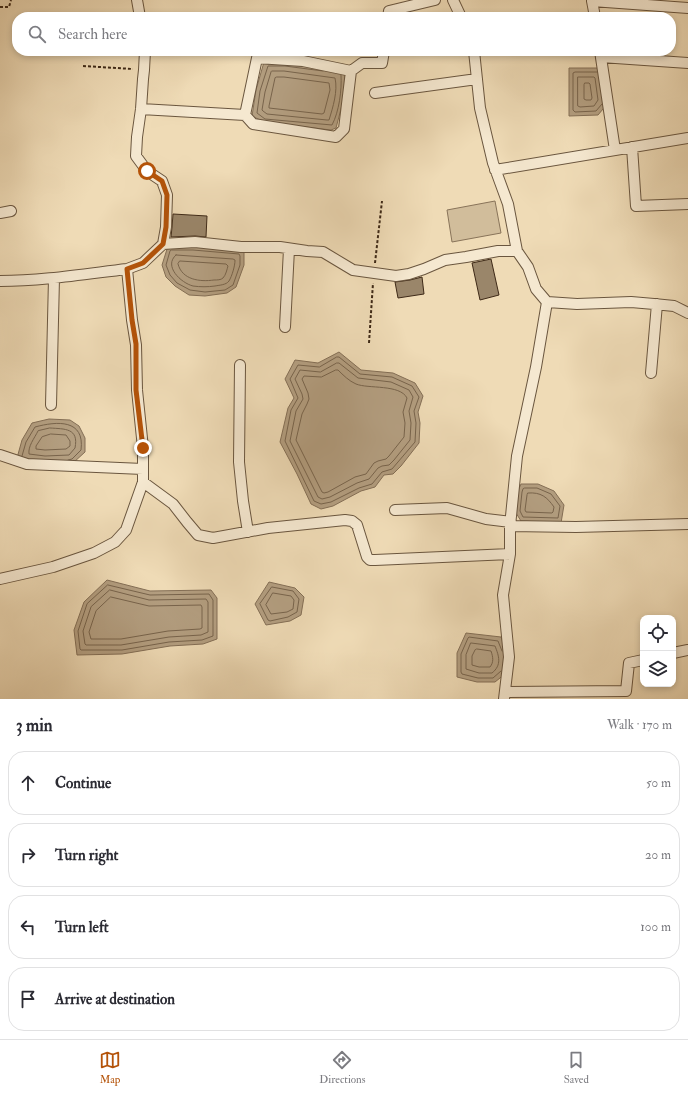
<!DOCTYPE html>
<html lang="en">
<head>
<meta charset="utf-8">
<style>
	body { margin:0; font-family:"IM FELL Double Pica",serif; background:#f2f2f3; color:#2b2b33 }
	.controls { position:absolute; right:12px; bottom:12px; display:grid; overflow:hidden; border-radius:8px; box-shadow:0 2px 6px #0003 }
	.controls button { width:36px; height:36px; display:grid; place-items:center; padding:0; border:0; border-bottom:1px solid #e1e1e2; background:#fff; color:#2b2b33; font:20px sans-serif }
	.stop { position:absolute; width:12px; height:12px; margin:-9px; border:3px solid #b45309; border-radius:50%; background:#fff }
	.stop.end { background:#b45309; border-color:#fff; box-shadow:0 1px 4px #0008 }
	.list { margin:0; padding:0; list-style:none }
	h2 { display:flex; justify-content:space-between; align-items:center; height:52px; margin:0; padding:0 16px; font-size:17px }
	h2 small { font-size:13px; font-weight:400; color:#7c7c81 }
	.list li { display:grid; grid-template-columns:26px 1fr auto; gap:12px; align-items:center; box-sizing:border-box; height:64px; margin:0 8px 8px; padding:0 8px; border:1px solid #e1e1e2; border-radius:16px }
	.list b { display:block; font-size:15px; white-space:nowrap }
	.list em { font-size:13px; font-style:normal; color:#7c7c81 }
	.icon { flex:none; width:22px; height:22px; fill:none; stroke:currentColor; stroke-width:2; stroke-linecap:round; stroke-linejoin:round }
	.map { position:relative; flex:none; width:688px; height:699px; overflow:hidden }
	.search { position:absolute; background:#fff; box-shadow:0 2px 6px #0003; left:12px; right:12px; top:12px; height:44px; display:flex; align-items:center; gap:10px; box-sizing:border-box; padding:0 14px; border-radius:16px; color:#7c7c81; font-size:15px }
	.sheet { height:340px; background:#fff }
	nav { display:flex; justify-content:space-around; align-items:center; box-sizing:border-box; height:56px; border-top:1px solid #e1e1e2; background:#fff; font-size:11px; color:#7c7c81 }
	nav a { display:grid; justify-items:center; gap:2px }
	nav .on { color:#b45309 }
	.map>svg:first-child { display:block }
	.green { fill:#d1bd9b; stroke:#887359 }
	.water { fill:#b39e80; stroke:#846f56 }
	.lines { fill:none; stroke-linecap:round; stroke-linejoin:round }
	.shore { stroke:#78644c; stroke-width:1 }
	.building { fill:#9a866a; stroke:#3e2917 }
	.minor-casing { stroke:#6a563f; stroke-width:12 }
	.path { stroke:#3e2917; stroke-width:2; stroke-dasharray:3 2; stroke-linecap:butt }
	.minor { stroke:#f5e8d0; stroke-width:10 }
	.route { stroke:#b45309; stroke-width:5 }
</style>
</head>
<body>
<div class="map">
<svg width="688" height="699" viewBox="0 0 688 699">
	<rect width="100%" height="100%" fill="#efdbb6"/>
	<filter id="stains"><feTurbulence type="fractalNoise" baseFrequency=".005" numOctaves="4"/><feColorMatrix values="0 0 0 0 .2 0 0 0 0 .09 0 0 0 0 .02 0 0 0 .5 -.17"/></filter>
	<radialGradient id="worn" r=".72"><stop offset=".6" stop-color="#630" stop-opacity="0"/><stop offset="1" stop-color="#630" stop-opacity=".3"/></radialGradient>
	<!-- green -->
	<path class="green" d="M495,201L501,233L452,242L447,210Z"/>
	<!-- water -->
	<path class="water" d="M264,62H285L345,72V91L342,105L336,128L331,130L264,122L252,116L256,90Z
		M569,68H603L608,103L598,115L569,116Z
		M168,246H193L244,250V265L236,287L227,293L205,296L189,295L175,286L166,277L162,265Z
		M339,352L361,370L393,373L415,383L423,396L418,412L420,423L419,443L401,466L393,474L384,475L375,487L361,491L333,506L321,509L311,504L297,474L280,442L288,408L294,398L285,379L295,360L318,363Z
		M49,419L70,420L79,426L85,438V452L73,463L45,465L17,458L22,440L32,423Z
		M521,484H538L554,491L564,505L561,523L521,521L516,513L518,491Z
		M107,580L150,591L211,590L217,598V639L203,644L170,646L122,654L77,655L74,630L84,602Z
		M269,582L295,588L304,597L301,615L290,621L266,625L255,604Z
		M466,633L501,637L509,657L505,674L495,682H477L457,677V653Z"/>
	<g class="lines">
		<!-- shore -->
		<path class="shore" d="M272,71H284L335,78C338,91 333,107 329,120H327L267,114L263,111L262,110L265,92L271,72Z
			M323,71L285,66H268L260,91L257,113L265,119L332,125C339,112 342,90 341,75
			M597,72H575L573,73V110L575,112L596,111L602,104
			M277,77H284L329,83L330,90L324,113L322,114L269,108V106L275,78Z
			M578,77H594L595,78L598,100L594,106L580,107L578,106Z
			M585,83H589L590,84L592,98L591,100H586L584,99V85Z
			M172,250H193L239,254L240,256V265L233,285L225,290L205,292L190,290L177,283L170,275L166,265L170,251Z
			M176,255L233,259L235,260C235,266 232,276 229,281C226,285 220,285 215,286C208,287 200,287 193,286C181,283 163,266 176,255Z
			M180,261L226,264L228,266C227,269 226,275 223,278C221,280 217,280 214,280C200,282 182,280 178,264Z
			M337,357H339L360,374L392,377L412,386L419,397L414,411L416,423L415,442L392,469L382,472L372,484L359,488L331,502L321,504L314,501L285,441L291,410L298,398L290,379L298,365L319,367Z
			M337,363H339L358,378L391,382L409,390L413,397L409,411L411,423L410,440L394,460L389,465L382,466L378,468L369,479L357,483L330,497L322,499L318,497L290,441L296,411L303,399L302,394L295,379L300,370L320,372Z
			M336,370H338C343,375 349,381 356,384C368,389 400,384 407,398L403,412L405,423L404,437L389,456L386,459L378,461L374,463L366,474L355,477L328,492L324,493L322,492L296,440L302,414L307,404L309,399L308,393L302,379L304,376L321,377Z
			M50,428C65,429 79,428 75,448L69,455L45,456L29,454C28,446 34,439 38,431Z
			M51,434L66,435L70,441V446L66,449L45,450L36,449V446L42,437Z
			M22,456L26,442L35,427C57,421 85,419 81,450L72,459L68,460
			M525,488H537L551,494L560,506L558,518L523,517L520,511L522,492L523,489Z
			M528,493C541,492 547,497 554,507L553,512L552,513L526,512L525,510L527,495Z
			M108,585L150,595L209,594L213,600V636L202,640L169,642L122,650H81L80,649L78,631L87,604Z
			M272,587L293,591L299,599L297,612L288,617L270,621L268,620L260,604Z
			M110,590L149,600L206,599L208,602V632L201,635L169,637L121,645H86L85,644L83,631L91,607Z
			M273,593L291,596L294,600L293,609L287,612L271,614L266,605Z
			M111,597L149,606L201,605L202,607V628L200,629L168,631L121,639H91L89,632L96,611Z
			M471,643L495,646C499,656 502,665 492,673H479L466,669V655Z
			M477,649L491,651C493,657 494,662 490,667H479L472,665V656L475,650Z
			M501,671L493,678H478L462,674L461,672V654L468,638L469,637L498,641L502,651"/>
	</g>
	<!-- building -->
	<path class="building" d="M173,214L207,216L206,237L195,236L171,237L172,227Z
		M491,259L499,295L480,300L472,263Z
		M422,277L424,294L398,298L395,282L410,280Z"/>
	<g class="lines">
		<defs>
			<path id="minor" d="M137,0L140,17
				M453,0L461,17
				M388,17L389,11L435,0
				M595,17L592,1L688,8
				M474,51L480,108L493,163L508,204L517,251
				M600,51L615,150
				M601,57L688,63
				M351,71L362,63H382L384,51
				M375,93L477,79
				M141,109L245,115L253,124L336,137L344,129L351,71L303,61L257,58L245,115
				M632,147L636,206L688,204
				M495,170L688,138
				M0,213L11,211
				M163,244L195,242L241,247H280L307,251L323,252L353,270L396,276L409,274L424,269L445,260L466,257L498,251H517L528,267L536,289L547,302L577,304L631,302L654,304L674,306L688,313
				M0,281C42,281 85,274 127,269
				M547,302L536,367L517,456L510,526L576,527L688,524
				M285,327L289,249
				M240,365L239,462L243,501L248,532
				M651,373L657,304
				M51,405L54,278
				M0,455L27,464L143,469
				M143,482L173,504L187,522L198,535L213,538L268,528L345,520L352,521L357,525L367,557L370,560H375L510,554
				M395,510L447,508L486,519L511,522
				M0,579L53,567L94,553L115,542L126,530L143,482V448L137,390L136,345L132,320L127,269L143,263L163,244L166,227L167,195L162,181L147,171L136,156L137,137L141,109L143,79L144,70L145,51
				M673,653L688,650
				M505,692L626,691L629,663L643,660
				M504,699L509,657L503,595L510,554V526"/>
		</defs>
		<!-- minor casing -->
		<use href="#minor" class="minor-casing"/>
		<!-- path -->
		<path class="path" d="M0,7H9L11,0
			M83,66L133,69
			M375,263L382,201
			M369,343L373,283"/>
		<!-- minor -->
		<use href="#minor" class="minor"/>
	</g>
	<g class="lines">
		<!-- route -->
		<path class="route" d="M143,448L136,390V344L132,320L127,269L143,263L163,244L166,227L167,195L162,181L147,171"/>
	</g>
	<rect width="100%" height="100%" filter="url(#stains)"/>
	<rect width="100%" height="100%" fill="url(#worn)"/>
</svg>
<div class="controls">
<button><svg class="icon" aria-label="locate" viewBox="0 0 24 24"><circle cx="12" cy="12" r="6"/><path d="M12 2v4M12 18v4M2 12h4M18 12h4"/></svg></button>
<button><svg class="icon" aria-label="layers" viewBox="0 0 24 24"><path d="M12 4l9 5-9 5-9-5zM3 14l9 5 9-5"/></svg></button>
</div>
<div class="stop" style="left:147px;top:171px"></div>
<div class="stop end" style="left:143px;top:448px"></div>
<div class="search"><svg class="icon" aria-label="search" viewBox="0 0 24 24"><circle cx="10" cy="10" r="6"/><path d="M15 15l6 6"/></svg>Search here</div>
</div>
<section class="sheet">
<h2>3 min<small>Walk · 170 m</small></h2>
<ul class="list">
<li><svg class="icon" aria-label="ahead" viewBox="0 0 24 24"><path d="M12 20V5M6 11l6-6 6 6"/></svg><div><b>Continue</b></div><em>50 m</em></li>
<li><svg class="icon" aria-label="right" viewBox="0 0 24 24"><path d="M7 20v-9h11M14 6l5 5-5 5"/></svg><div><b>Turn right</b></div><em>20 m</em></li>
<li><svg class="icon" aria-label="left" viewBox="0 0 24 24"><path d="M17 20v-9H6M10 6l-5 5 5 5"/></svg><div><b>Turn left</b></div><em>100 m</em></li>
<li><svg class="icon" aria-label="arrive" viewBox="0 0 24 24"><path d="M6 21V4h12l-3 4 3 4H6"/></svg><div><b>Arrive at destination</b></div></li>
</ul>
</section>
<nav>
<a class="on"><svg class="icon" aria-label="map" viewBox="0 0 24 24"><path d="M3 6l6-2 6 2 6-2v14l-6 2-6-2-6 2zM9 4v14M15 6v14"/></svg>Map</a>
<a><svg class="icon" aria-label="directions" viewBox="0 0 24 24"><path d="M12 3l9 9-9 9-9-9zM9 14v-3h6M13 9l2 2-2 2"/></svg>Directions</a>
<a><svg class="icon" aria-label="saved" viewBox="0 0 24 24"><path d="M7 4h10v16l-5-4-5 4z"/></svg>Saved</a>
</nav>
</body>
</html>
